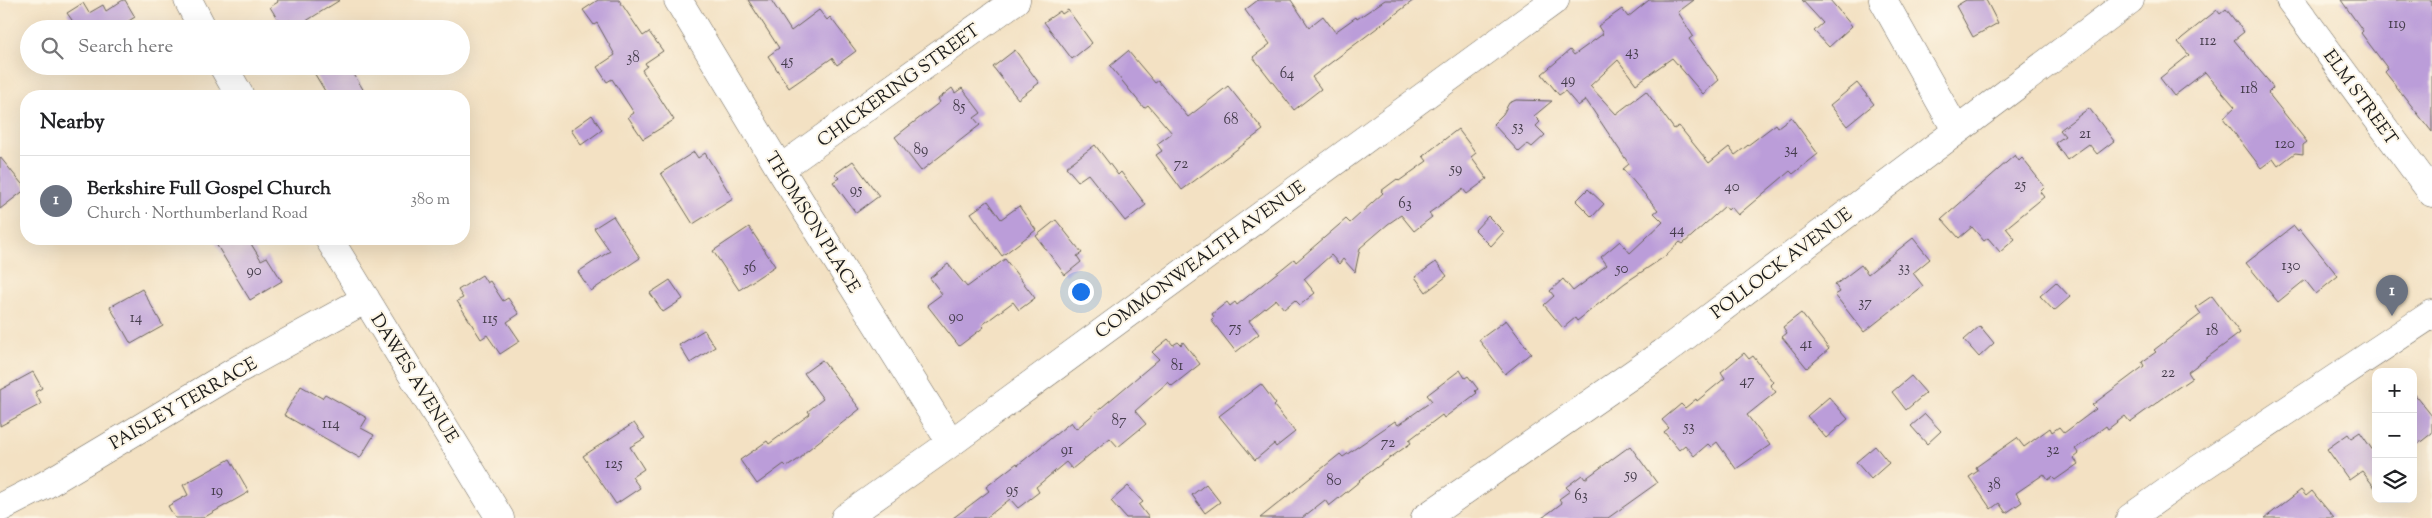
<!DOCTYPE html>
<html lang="en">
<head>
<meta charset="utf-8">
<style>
	body { margin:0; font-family:"Sorts Mill Goudy",serif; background:#f2f2f2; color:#202124 }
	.controls { position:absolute; right:15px; bottom:15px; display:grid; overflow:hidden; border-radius:10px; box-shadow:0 5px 20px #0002 }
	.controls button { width:45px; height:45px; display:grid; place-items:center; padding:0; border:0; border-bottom:1px solid #e0e0e0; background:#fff; color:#202124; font:25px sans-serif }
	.you { position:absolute; left:1080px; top:291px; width:18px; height:18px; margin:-12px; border:4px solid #fff; border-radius:50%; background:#1a73e8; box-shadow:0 0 0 8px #1a73e833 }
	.badge { display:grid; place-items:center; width:32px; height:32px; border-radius:50%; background:#ea580c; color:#fff; font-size:16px; font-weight:700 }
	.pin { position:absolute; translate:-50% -41px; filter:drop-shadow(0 1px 2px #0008) }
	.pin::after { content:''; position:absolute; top:26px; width:18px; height:15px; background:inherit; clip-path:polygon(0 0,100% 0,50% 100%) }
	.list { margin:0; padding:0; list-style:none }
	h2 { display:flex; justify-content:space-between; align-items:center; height:65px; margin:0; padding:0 20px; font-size:21px }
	h2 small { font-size:16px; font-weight:400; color:#757577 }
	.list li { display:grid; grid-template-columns:32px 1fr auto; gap:15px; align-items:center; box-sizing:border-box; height:90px; padding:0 20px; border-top:1px solid #e0e0e0 }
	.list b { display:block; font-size:19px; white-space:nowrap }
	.list p { margin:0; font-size:16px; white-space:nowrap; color:#757577 }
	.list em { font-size:16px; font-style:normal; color:#757577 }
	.icon { flex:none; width:28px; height:28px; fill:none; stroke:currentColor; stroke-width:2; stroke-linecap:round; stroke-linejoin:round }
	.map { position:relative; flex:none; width:2432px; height:518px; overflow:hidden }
	.search { position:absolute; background:#fff; box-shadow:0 5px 20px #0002; left:20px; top:20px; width:450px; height:55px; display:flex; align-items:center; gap:12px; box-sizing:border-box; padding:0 18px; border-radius:28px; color:#757577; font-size:19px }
	.panel { position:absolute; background:#fff; box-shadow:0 5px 20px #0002; left:20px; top:90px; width:450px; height:155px; border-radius:20px }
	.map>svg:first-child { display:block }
	.building { fill:#bb9dd9 }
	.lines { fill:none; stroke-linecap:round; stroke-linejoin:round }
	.minor-casing { stroke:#676156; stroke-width:29 }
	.minor { stroke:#fff; stroke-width:28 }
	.labels { text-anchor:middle; stroke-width:4; stroke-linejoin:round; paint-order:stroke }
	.number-label { font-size:15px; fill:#443c4b }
	.street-label { font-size:18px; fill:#1c1c1c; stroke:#fcf5e5 }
</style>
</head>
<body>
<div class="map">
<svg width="2432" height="518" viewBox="0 0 2432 518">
	<rect width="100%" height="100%" fill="#fcf5e5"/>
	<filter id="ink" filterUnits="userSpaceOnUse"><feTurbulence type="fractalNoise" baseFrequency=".02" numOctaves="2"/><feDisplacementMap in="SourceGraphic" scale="10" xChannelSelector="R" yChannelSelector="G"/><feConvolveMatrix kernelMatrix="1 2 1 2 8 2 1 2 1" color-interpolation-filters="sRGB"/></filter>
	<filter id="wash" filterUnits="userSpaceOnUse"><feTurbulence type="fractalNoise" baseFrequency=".0096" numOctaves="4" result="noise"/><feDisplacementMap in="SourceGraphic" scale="20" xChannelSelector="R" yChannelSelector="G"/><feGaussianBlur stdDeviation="1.12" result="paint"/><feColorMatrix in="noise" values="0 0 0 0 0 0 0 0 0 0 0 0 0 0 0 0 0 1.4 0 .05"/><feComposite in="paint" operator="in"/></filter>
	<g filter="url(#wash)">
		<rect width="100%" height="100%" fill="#f3e1c3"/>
		<g id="blocks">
			<!-- building -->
			<path class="building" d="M123,0H125L135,17L116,29H64L74,23L67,13L83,3L89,13L103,5L106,11Z
				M277,0H340L295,28L290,20L281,25L270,7L278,2Z
				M598,0H619L643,36L649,32L663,51L645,63L647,66L642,70L674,120L643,139L628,117L634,113L612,79L607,82L597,67L615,55L597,23L594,25L583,10Z
				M748,0H771L791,31L819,10L827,20L830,17L856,51L837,65L832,58L789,88L768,56L779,48Z
				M1258,0H1291L1309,27L1323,16L1335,32L1356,17L1357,19L1385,0H1414L1312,77L1321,89L1294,110L1253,57L1270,44L1245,10Z
				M1649,0H1694L1678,12L1693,36L1689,39L1719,80L1703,94L1672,58L1636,84L1618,60L1590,86L1616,114L1646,91L1674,129L1679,126L1709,163L1729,147L1735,155L1776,124L1778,127L1791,117L1818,154L1793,174L1790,171L1738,215L1731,207L1728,210L1725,206L1683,244L1680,242L1664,257L1625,283L1577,321L1575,318L1563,328L1544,305L1554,296L1550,291L1563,279L1573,291L1607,265L1601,257L1620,241L1630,253L1663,222L1654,213L1658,210L1623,169L1629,164L1586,100L1578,106L1565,91L1559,95L1542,74L1570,50L1574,55L1603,34L1598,26L1622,9L1628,17Z
				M1802,0H1830L1852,26L1829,47L1814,31L1823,23Z
				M1966,0H1986L1998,23L1973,37L1956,6Z
				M2341,0H2432V132L2385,72L2388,69L2361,33L2363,31Z
				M2226,9L2244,32L2234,40L2271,84L2273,88L2268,93L2307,142L2303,145V154L2295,153L2278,166L2273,159L2261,168L2223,118L2235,107L2205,72L2174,96L2160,78L2189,55L2178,42L2182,38L2217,10L2220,14Z
				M1068,10L1092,43L1072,59L1044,22L1060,11L1062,14Z
				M1015,50L1039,83L1018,99L993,67Z
				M1128,51L1155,83L1158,81L1188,117L1228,86L1263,130L1182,190L1156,155L1162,151L1157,144L1172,133L1148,105L1144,108L1110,66Z
				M310,66H349L367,96H328Z
				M1857,83L1874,104L1847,126L1830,105Z
				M952,88L955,93L962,88L981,113L974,118L980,125L921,171L895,137L940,102L938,99Z
				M1516,100L1552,101L1534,116L1540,122L1536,126L1545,135L1532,147L1528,144L1519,152L1493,124L1503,114L1509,103Z
				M2089,108L2114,141L2097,154L2089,144L2067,160L2055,143L2065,136L2060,130Z
				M592,115L602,130L581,145L571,130Z
				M1458,129L1476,153L1471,157L1487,179L1467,194L1463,189L1429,213L1432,217L1414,231L1401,215L1388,224L1360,248L1355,272L1343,259L1339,264L1331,255L1304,279L1315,293L1300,305L1295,300L1284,309L1276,299L1249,321L1259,334L1236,352L1211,320L1214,317L1212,314L1227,302L1230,306L1235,302L1237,305L1294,259L1296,262L1346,219L1350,223L1383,193L1381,191L1397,179L1399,181L1427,161L1423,156Z
				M1095,145L1118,175L1121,172L1146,205L1125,221L1088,174L1078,181L1066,167Z
				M694,152L698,158L705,153L733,199L693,224L661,173Z
				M2015,155L2019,161L2022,158L2045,187L2040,192L2044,197L2006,228L2015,239L2000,252L1988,238L1984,241L1972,227L1959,238L1942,219Z
				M0,157L26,189L0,209Z
				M853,161L879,196L856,213L833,182L839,178L835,174Z
				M1588,189L1604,204L1592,217L1576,201Z
				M988,201L1001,219L1019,206L1036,230L1002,256L971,213Z
				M613,216L640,258L591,291L578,272L610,251L594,228Z
				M1488,216L1504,232L1491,246L1475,230Z
				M1056,220L1082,253L1077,256L1081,262L1065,275L1036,236Z
				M2294,226L2298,231L2300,229L2338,276L2316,294L2305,280L2278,302L2246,263Z
				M749,227L775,266L739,290L713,251Z
				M1913,238L1930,259L1913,273L1923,286L1864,332L1835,295L1840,292L1835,285L1861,265L1868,274Z
				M213,239H248L261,260L267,257L282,281L250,300Z
				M1005,259L1035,298L1019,310L1013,302L982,325L984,327L959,346L927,305L942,294L930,278L948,264L967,287Z
				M1436,262L1447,276L1426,292L1415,277Z
				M482,275L487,283L490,281L503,301L508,298L519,314L507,322L520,341L500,354L487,335L481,339L457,301L463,298L458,290Z
				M670,280L683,299L663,312L650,293Z
				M2056,282L2070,297L2054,311L2040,296Z
				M142,289L163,326L131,344L110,307Z
				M2212,296L2240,333L2188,372L2192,378L2166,396L2130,422L2125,416L2108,429L2106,426L2075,449L2079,454L2074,458L2078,464L2055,480L2052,477L2048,480L2044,474L2016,493L2022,502L2006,513L1999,503L1991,509L1969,477L1978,471L1976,467L2017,438L2024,447L2050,428L2052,432L2059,427L2064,433L2096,409L2092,405L2144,366L2142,362L2156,352L2154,350L2201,314L2196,307Z
				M1801,313L1829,349L1807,368L1782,337L1787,333L1783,327Z
				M1506,320L1531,353L1505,374L1479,340Z
				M1980,326L1994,343L1979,357L1964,340Z
				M704,330L715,347L690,363L679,345Z
				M1168,339L1173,345L1178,342L1181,345L1183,342L1200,364L1172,386L1168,382L1135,411L1146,424L1118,447L1110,438L1072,469L1066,462L1036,487L1039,492L1018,508L1010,499L986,518H953L989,491L986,487L1017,463L1018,465L1071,422L1076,429L1159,359L1152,352Z
				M1744,353L1749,359L1753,356L1773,382L1770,385L1776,392L1747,415L1770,445L1736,469L1717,442L1711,447L1708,444L1694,456L1685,445L1679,450L1664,432L1669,428L1662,420L1681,404L1685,408L1696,399L1697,401L1725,378L1721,372Z
				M822,360L860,409L804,453L802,457L787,467L784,464L757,484L740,460L767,441L769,444L810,414L808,411L823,399L804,373Z
				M1460,370L1465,378L1468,376L1478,389L1475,391L1477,393L1444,418L1442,415L1409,440L1411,443L1359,480L1360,481L1329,506L1325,500L1302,518H1260L1340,454L1343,457L1395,421L1398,425L1432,401L1427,395Z
				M33,372L42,388L35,392L41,404L0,426V390Z
				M1911,376L1926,393L1906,410L1892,392Z
				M1261,384L1276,404L1274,406L1295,432L1276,447L1274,444L1255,460L1219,416Z
				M301,386L322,398L325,394L367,418L361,428L374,435L360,458L284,415Z
				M2413,392L2432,416V433L2413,448Z
				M1829,397L1848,419L1826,438L1807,416Z
				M1925,414L1941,431L1927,444L1911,426Z
				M634,423L645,438L630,447L644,469L632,477L640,488L616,504L583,456Z
				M2360,432L2376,455V489L2362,471L2349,480L2327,449L2348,434L2351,438Z
				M1630,446L1657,483L1608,518H1542L1562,503L1559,499L1570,491L1566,487L1582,475L1585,479Z
				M1875,446L1889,463L1871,479L1856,462Z
				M230,459L249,492L203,518H175L168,506L188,495L183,485Z
				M1206,484L1220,502L1205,513L1192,495Z
				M1128,486L1143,502L1139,505L1149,518H1126L1111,501Z
				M2301,490L2306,496L2312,491L2334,518H2265Z"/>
		</g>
	</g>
	<g filter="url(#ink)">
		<use href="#blocks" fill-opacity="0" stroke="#676156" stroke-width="1"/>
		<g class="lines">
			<defs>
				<path id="minor" d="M188,0L203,29
					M678,0L780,169L951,443
					M1883,0L1956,130
					M2290,0L2432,193
					M223,66L240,96
					M780,169L1016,0
					M329,239L500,518
					M0,508L45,485L239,369L366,299
					M845,518L951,443L1555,0
					M1425,518L1663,353L2130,0
					M2130,518L2199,469L2432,314"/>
			</defs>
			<!-- minor casing -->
			<use href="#minor" class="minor-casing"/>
			<!-- minor -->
			<use href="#minor" class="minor"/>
		</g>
	</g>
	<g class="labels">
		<!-- number labels -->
		<g class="number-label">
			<text x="2397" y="28">119</text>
			<text x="2208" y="45">112</text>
			<text x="1632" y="56">43</text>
			<text x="633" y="62">38</text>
			<text x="787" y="65">45</text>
			<text x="1287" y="78">64</text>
			<text x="1568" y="84">49</text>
			<text x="2249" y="93">118</text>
			<text x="959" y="111">85</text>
			<text x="1231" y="124">68</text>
			<text x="1518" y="131">53</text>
			<text x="2085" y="138">21</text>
			<text x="2285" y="148">120</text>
			<text x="921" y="154">89</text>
			<text x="1791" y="154">34</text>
			<text x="1181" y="168">72</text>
			<text x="1456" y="173">59</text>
			<text x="2020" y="189">25</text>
			<text x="1732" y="191">40</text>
			<text x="856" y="194">95</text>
			<text x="1405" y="208">63</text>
			<text x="1677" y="234">44</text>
			<text x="2291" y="270">130</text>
			<text x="750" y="272">56</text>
			<text x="1904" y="272">33</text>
			<text x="1622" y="273">50</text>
			<text x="254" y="275">90</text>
			<text x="1865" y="307">37</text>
			<text x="956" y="321">90</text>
			<text x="136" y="322">14</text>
			<text x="490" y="323">115</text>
			<text x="1235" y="332">75</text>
			<text x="2212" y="335">18</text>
			<text x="1806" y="348">41</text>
			<text x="1177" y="370">81</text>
			<text x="2168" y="377">22</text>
			<text x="1747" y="385">47</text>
			<text x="1119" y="425">87</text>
			<text x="331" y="428">114</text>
			<text x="1689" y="431">53</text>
			<text x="1388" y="447">72</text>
			<text x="1067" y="454">91</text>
			<text x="2053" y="454">32</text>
			<text x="614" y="468">125</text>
			<text x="1631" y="479">59</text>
			<text x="1334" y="485">80</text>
			<text x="1994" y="489">38</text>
			<text x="1012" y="494">95</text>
			<text x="217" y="495">19</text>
			<text x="1581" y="500">63</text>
		</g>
		<!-- street labels -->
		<g class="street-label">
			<text transform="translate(898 85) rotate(-36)" y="6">CHICKERING STREET</text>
			<text transform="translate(2361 97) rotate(54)" y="6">ELM STREET</text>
			<text transform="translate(813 222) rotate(58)" y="6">THOMSON PLACE</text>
			<text transform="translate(1200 259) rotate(-36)" y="6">COMMONWEALTH AVENUE</text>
			<text transform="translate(1781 263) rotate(-37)" y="6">POLLOCK AVENUE</text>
			<text transform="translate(415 378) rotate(58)" y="6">DAWES AVENUE</text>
			<text transform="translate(183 403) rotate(-30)" y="6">PAISLEY TERRACE</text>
		</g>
	</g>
</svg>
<div class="controls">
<button>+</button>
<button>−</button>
<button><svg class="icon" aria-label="layers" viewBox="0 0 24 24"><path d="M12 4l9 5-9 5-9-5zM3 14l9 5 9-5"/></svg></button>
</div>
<div class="you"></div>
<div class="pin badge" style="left:2392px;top:316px;background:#6b7280">1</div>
<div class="search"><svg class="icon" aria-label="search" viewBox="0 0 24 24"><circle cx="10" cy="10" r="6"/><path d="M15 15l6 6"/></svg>Search here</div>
<section class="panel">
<h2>Nearby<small></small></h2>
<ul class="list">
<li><span class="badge" style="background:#6b7280">1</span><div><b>Berkshire Full Gospel Church</b><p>Church · Northumberland Road</p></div><em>380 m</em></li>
</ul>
</section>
</div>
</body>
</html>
